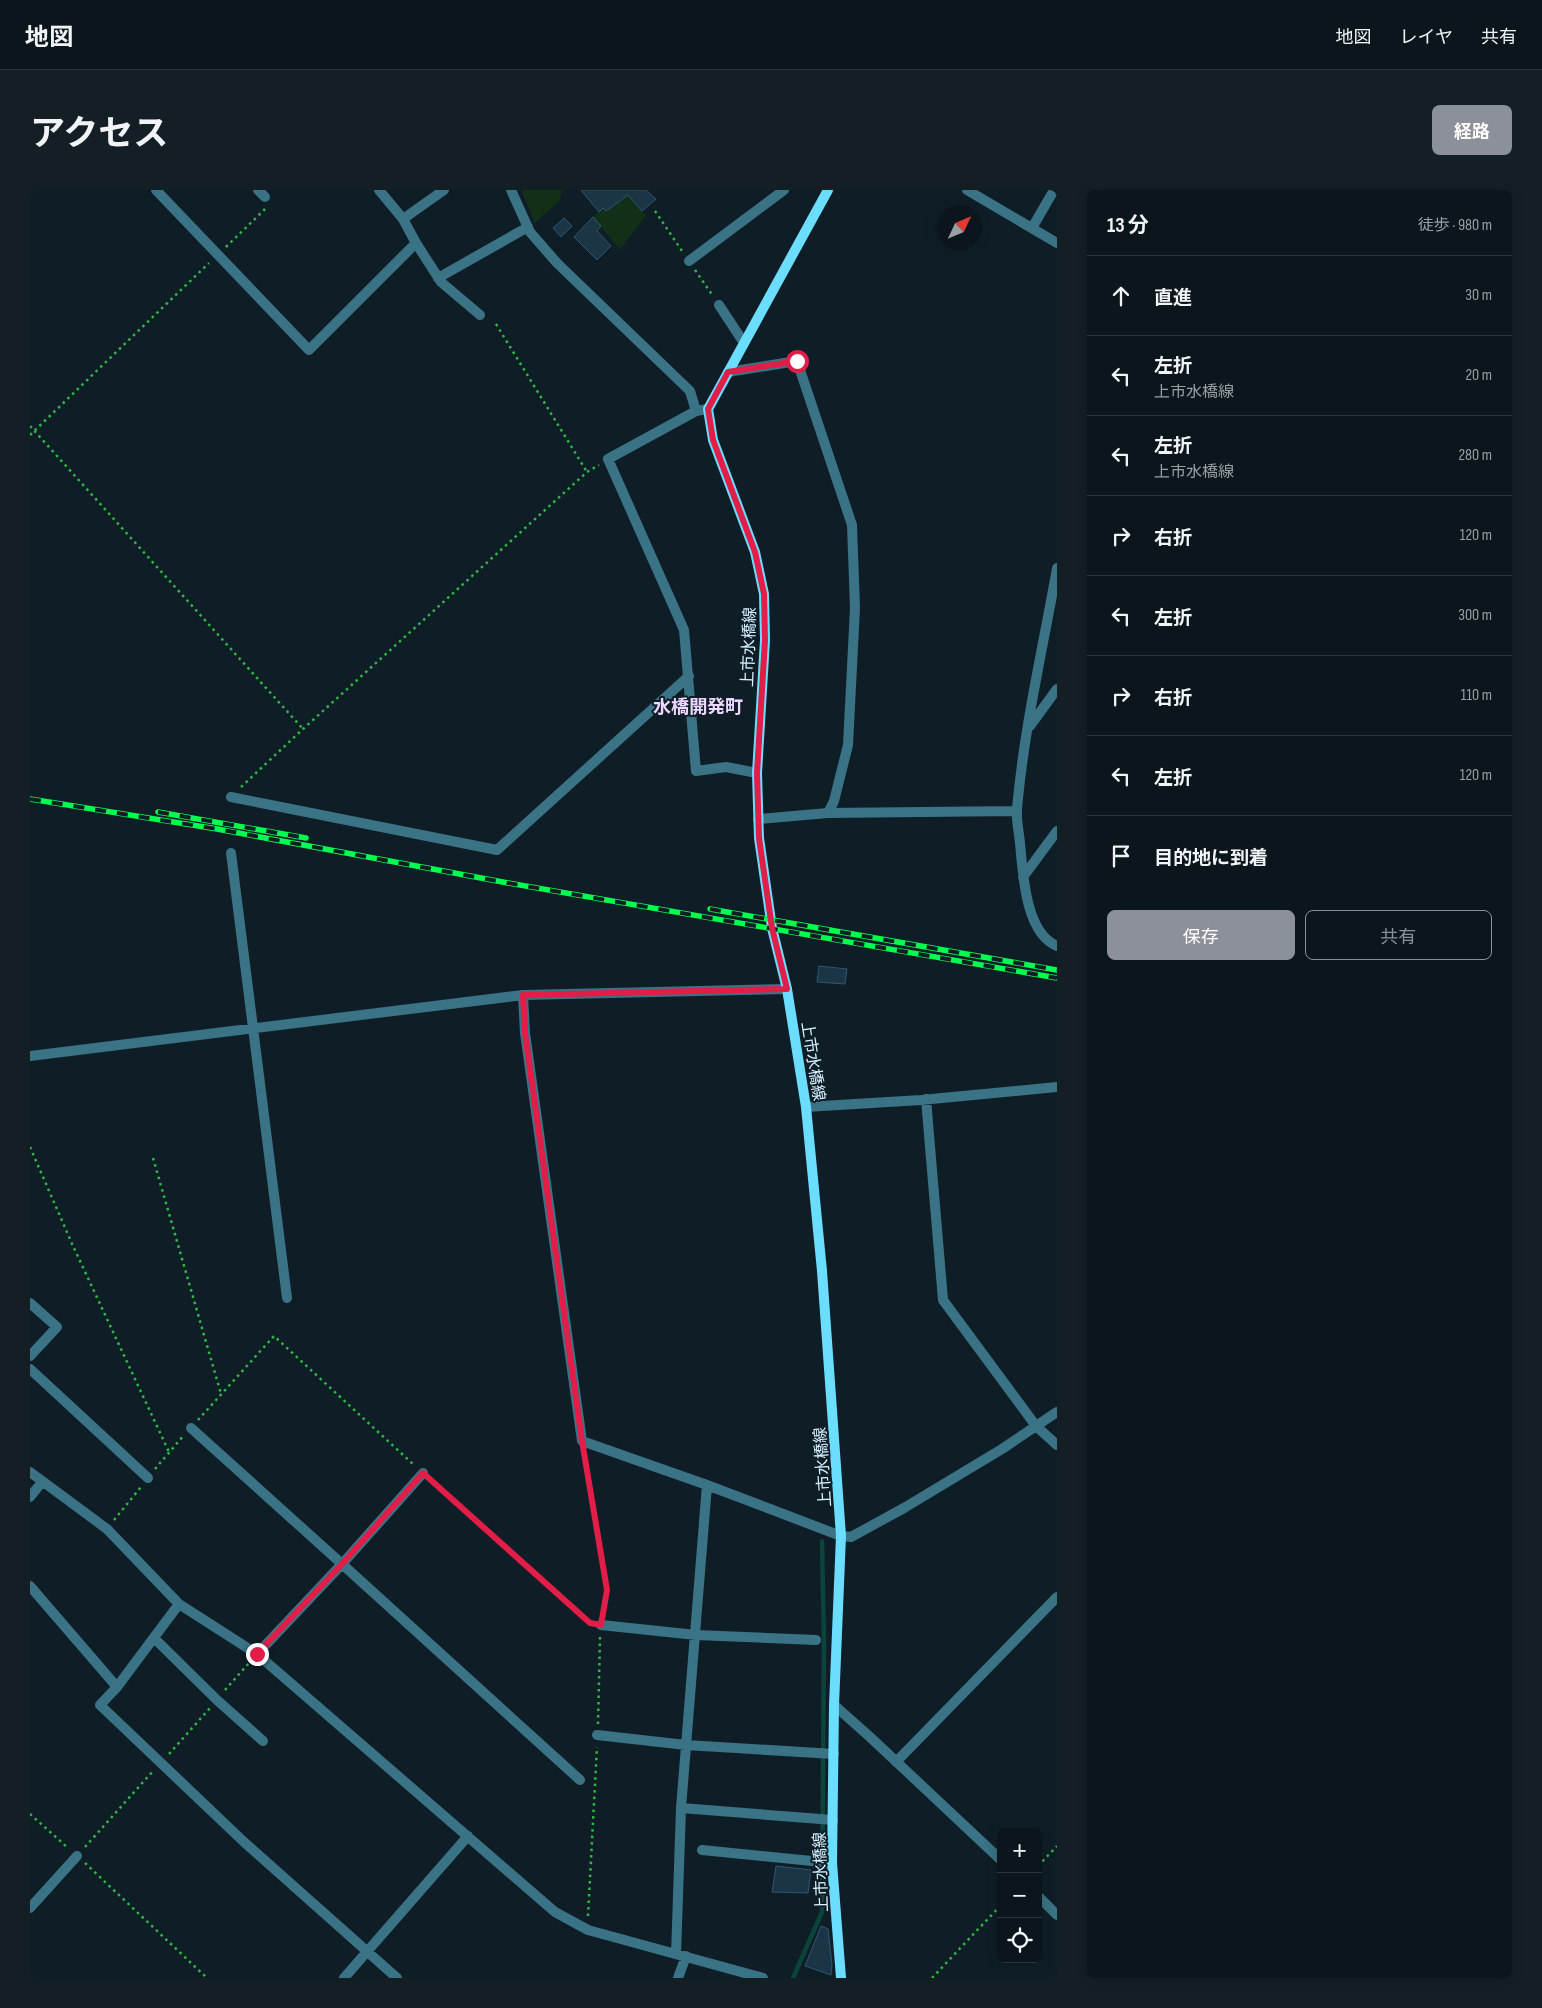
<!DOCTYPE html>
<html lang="ja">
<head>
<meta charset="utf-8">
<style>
	body { margin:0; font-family:"Sofia Sans Condensed","Noto Sans JP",sans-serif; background:#141f25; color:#f1f3f6 }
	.controls { position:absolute; right:15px; bottom:15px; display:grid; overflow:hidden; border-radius:8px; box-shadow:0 2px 12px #0003 }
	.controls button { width:45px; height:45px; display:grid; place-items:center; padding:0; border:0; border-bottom:1px solid #2b353b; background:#0b161c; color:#f1f3f6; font:25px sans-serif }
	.compass { position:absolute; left:907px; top:15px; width:45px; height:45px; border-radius:50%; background:#0b161c; box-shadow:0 2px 12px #0003; rotate:46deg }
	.stop { position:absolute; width:15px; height:15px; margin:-11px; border:4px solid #e11d48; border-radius:50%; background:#fff }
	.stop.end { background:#e11d48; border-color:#fff; box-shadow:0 1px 5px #0008 }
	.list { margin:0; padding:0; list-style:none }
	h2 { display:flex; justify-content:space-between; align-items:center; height:65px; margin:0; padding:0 20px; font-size:21px }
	h2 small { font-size:16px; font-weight:400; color:#9a9fa3 }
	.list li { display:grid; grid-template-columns:32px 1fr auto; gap:15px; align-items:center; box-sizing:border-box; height:80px; padding:0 20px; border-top:1px solid #2b353b }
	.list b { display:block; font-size:19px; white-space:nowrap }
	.list p { margin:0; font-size:16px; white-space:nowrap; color:#9a9fa3 }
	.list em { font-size:16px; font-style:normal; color:#9a9fa3 }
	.actions { display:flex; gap:10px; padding:15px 20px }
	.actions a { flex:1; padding:11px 0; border:1px solid #8c9099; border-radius:8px; text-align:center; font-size:18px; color:#8c9099 }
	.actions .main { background:#8c9099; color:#fff }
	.icon { flex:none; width:28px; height:28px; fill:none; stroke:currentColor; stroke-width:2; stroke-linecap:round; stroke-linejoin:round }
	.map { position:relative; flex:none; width:1027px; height:1788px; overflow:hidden; border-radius:8px }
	header { display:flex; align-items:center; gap:30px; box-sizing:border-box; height:70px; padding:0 25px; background:#0b161c; border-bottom:1px solid #2b353b }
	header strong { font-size:24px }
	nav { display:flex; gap:28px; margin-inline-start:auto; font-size:18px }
	.intro { display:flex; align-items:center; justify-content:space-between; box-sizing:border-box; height:120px; padding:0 30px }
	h1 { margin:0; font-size:35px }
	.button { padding:12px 22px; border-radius:8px; background:#8c9099; color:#fff; font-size:18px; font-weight:700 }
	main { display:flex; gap:30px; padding:0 30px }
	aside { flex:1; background:#0b161c; border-radius:8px; box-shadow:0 2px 12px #0003 }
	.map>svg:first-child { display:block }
	.green { fill:#123017 }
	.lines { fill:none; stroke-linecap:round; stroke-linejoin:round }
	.stream { stroke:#0a443b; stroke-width:4.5 }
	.building { fill:#1b3547; stroke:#2d5773 }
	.path { stroke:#2fb843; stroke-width:2.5; stroke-dasharray:2.5 4; stroke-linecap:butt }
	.minor { stroke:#3a7385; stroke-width:10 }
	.tertiary { stroke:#3a7385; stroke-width:10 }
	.secondary { stroke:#6bddff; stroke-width:10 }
	.rail-casing { stroke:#00ff4e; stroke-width:5.5 }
	.rail { stroke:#0f1e26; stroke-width:4; stroke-dasharray:11; stroke-linecap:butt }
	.route { stroke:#e11d48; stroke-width:6 }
	.labels { text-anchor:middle; stroke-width:4; stroke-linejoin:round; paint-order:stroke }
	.street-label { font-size:16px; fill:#d4f1ff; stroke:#0f1e26 }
	.neighbourhood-label { font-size:18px; font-weight:bold; fill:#edd6ff; stroke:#0f1e26 }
</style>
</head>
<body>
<header>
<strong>地図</strong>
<nav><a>地図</a><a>レイヤ</a><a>共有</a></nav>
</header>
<div class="intro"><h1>アクセス</h1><a class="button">経路</a></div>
<main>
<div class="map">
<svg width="1027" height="1788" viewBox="0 0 1027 1788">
	<rect width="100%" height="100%" fill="#0f1e26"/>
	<!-- green -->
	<path class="green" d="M491,0H532L530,10L505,33Z
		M598,5L616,25L590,60L563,27L573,18L576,21Z"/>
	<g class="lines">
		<!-- stream -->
		<path class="stream" d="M763,1788L792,1722L794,1451L792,1351"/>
	</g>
	<!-- building -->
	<path class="building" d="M551,0H616L626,9L612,21L598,5L576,21L573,18L569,22Z
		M563,27L571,36L567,41L581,56L567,70L544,47Z
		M534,28L542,36L531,47L523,38Z
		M789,776L817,779L815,794L787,792Z
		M746,1676L781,1680L778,1703L742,1702Z
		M791,1736L798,1739L802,1775L801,1785L775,1776Z"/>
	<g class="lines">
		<!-- path -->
		<path class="path" d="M625,21L652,61
			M196,57L235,19
			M665,80L683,106
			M466,134L557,282
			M0,236L273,539
			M0,245L179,73
			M211,597L273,539L557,282L569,275
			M0,957L43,1056L139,1262
			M123,968L191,1204
			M168,1230L244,1146L384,1275
			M554,1265L577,1400L573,1424
			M125,1279L154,1245
			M401,1290L561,1433
			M84,1330L111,1297
			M195,1500L219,1473
			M568,1534L570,1447
			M139,1564L180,1518
			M0,1624L38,1658
			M55,1657L123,1581
			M55,1673L177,1788
			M1008,1676L1027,1656
			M558,1726L567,1557
			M902,1788L971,1715"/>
		<!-- minor -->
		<path class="minor" d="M126,0L279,160L386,53L373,29
			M228,0L235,7
			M349,0L373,29L414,0
			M481,0L500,42L527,73L660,201L666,221
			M1002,38L1024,0
			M386,53L411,92L450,125
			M659,71L754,0
			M408,88L498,37
			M689,115L714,153
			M698,182L767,171L822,335L825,418L818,555L804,611L798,623L728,629
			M678,219L666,221L578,269L654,440L666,581L696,577L727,583
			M1027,378C1013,458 994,538 987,619C986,630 989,642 990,653C993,683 995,743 1027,756
			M1000,536L1027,499
			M201,607L467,660L659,486
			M798,623L987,621
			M201,663L257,1108
			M993,687L1027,641
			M493,805L495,843L552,1251L677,1295L811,1346L821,1347L874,1318L972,1259L1027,1222
			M0,866L493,805L757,799
			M896,909L913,1110L1006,1236L1027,1255
			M776,917L891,910L1027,897
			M0,1113L27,1137L0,1166
			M0,1179L118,1288
			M161,1238L312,1374L227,1464
			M0,1282L77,1339L149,1414L227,1464L525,1722L558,1740L733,1788
			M393,1283L312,1374L550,1590
			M0,1307L12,1292
			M0,1396L87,1497
			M149,1414L87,1497L70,1515L214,1652L367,1788
			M571,1435L666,1445L786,1450
			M124,1448L187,1510L233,1551
			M804,1515L840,1547L971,1670
			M567,1545L656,1555L804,1564
			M866,1572L1027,1407
			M651,1618L803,1630
			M672,1660L802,1673
			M1008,1706L1027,1725
			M0,1718L47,1666
			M646,1764L651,1618L677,1295
			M314,1788L438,1646
			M648,1788L656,1766"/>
		<!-- tertiary -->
		<path class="tertiary" d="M937,0L1027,53"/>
		<!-- secondary -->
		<path class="secondary" d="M798,0L678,219L683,250L725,362L734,404L735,450L727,583L729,648L742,738L757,799L776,917L792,1081L811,1346L804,1515L802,1673L811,1788"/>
		<defs>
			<path id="rail" d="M0,609L187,639L478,693L1027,788
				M128,622L276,648
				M680,719L1027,780"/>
		</defs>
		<!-- rail casing -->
		<use href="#rail" class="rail-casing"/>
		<!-- rail -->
		<use href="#rail" class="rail"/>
	</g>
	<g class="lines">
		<!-- route -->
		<path class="route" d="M227,1464L312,1374L393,1283L560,1433L571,1435L577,1400L552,1251L495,843L493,805L757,799L742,738L729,648L727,583L735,450L734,404L725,362L683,250L678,219L698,182L767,171"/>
	</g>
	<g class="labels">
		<!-- street labels -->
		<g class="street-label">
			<text transform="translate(718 457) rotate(-88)" y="6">上市水橋線</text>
			<text transform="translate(784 871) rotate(81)" y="6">上市水橋線</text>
			<text transform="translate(792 1277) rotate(-94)" y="6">上市水橋線</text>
			<text transform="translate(790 1682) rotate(-92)" y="6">上市水橋線</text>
		</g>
		<!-- neighbourhood labels -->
		<g class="neighbourhood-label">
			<text x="668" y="523">水橋開発町</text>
		</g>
	</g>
</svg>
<div class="controls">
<button>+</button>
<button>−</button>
<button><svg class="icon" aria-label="locate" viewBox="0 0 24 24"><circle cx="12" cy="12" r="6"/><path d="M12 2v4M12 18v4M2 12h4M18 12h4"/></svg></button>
</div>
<svg class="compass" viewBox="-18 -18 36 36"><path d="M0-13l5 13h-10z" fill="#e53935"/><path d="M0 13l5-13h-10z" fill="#9a9fa3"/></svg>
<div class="stop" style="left:767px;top:171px"></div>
<div class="stop end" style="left:227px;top:1464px"></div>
</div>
<aside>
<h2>13 分<small>徒歩 · 980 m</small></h2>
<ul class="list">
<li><svg class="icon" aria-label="ahead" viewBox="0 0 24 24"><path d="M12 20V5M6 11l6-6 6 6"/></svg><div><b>直進</b></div><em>30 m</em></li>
<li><svg class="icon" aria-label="left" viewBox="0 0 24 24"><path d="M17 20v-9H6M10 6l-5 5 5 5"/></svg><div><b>左折</b><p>上市水橋線</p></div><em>20 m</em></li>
<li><svg class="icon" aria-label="left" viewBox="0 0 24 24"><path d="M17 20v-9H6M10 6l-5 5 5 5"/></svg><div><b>左折</b><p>上市水橋線</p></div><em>280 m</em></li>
<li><svg class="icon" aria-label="right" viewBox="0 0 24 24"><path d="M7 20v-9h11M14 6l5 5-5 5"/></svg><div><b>右折</b></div><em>120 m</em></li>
<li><svg class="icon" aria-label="left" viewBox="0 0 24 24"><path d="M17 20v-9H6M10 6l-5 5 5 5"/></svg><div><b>左折</b></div><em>300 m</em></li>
<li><svg class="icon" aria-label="right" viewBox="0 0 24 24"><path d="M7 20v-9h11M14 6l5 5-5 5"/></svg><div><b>右折</b></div><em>110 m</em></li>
<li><svg class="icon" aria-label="left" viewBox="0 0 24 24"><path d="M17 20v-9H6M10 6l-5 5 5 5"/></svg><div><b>左折</b></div><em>120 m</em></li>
<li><svg class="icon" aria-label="arrive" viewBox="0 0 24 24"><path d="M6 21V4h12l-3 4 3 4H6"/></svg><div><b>目的地に到着</b></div></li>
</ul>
<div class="actions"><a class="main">保存</a><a>共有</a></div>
</aside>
</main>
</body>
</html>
